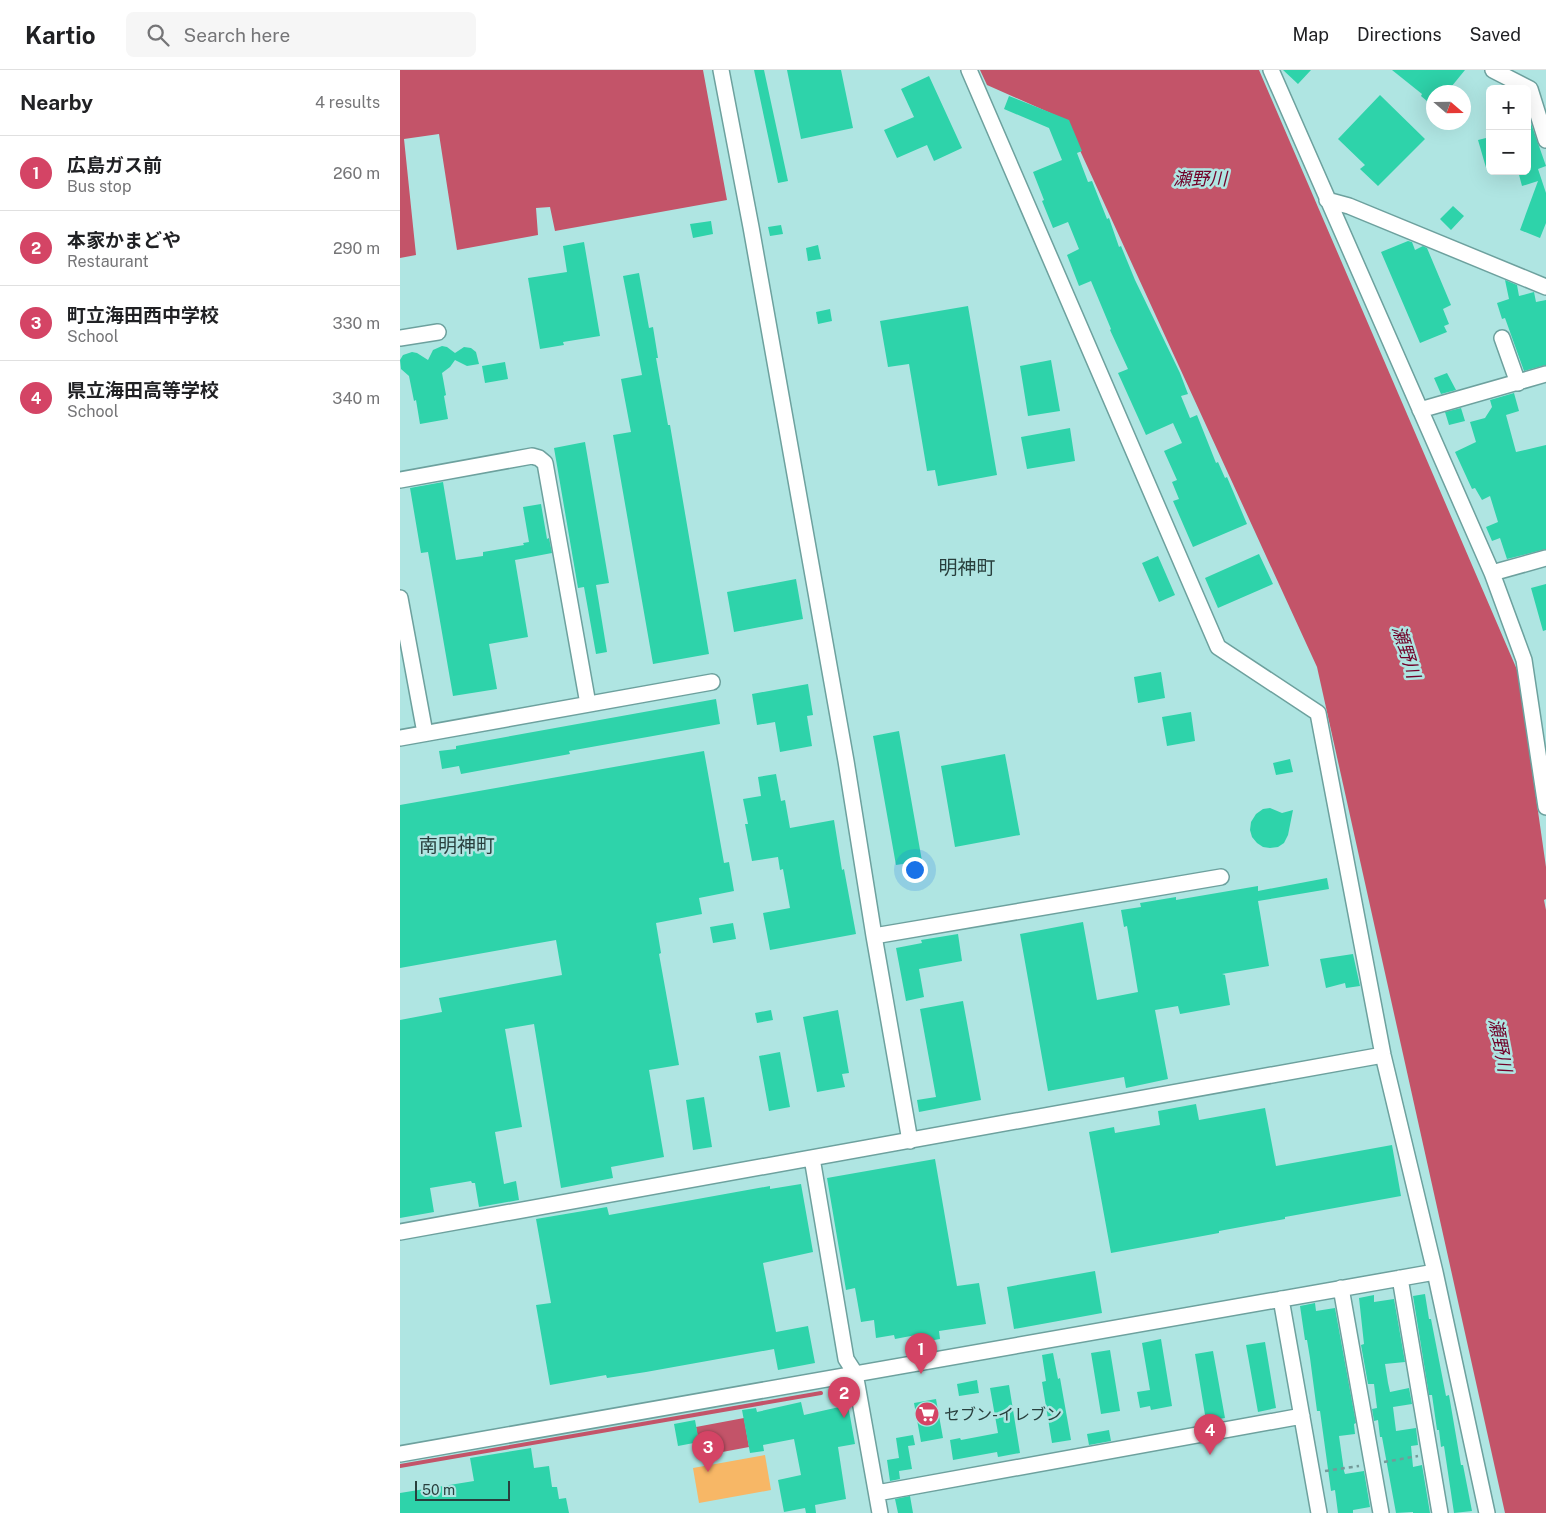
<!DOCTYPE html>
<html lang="en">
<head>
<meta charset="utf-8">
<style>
	body { margin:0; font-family:"Public Sans","Noto Sans JP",sans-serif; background:#f6f6f6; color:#202124 }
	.controls { position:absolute; right:15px; top:15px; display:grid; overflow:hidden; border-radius:8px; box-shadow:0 5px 20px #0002 }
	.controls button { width:45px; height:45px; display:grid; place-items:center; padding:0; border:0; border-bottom:1px solid #e0e0e0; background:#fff; color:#202124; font:25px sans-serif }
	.compass { position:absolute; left:1026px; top:15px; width:45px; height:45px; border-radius:50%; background:#fff; box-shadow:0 5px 20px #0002; rotate:110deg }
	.scale { position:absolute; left:15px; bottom:12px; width:95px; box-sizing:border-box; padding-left:5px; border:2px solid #293f3d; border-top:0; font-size:14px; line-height:18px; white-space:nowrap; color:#293f3d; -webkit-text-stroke:4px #afe5e2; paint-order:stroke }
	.you { position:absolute; left:514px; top:799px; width:18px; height:18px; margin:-12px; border:4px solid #fff; border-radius:50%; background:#1a73e8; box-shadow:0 0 0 8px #1a73e833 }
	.badge { display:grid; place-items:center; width:32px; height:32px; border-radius:50%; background:#d44465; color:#fff; font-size:16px; font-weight:700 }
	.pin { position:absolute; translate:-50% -41px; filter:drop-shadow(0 1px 2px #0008) }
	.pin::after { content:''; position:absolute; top:26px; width:18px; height:15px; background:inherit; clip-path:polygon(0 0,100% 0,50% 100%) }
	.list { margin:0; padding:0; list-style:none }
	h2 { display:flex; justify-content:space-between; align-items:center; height:65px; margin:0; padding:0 20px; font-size:21px }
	h2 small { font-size:16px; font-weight:400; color:#757577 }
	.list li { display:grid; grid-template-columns:32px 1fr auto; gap:15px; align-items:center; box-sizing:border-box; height:75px; padding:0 20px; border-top:1px solid #e0e0e0 }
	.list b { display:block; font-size:19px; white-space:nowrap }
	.list p { margin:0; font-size:16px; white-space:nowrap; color:#757577 }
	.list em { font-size:16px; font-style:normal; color:#757577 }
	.icon { flex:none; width:28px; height:28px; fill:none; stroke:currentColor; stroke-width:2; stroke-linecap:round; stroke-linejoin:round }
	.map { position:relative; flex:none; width:1146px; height:1443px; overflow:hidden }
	header { display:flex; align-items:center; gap:30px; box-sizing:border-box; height:70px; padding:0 25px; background:#fff; border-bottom:1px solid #e0e0e0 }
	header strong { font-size:24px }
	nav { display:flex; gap:28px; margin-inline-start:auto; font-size:18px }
	.search { width:350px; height:45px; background:#f6f6f6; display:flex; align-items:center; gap:12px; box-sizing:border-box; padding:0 18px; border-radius:8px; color:#757577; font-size:19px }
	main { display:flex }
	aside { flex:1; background:#fff }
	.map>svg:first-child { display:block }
	.pitch { fill:#f7b766 }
	.water { fill:#c35469 }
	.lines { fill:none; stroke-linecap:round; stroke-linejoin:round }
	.stream { stroke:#c35469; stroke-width:4 }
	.building { fill:#2ed3aa }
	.minor-casing { stroke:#6da19e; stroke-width:18 }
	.path { stroke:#739b99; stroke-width:2.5; stroke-dasharray:4 4; stroke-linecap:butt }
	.minor { stroke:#fff; stroke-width:15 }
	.labels { text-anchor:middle; stroke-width:5; stroke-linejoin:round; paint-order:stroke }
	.poi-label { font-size:16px; fill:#293f3d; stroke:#afe5e2; text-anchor:start }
	.water-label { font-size:18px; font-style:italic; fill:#710229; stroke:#afe5e2 }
	.quarter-label { font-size:19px; fill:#293f3d; stroke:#afe5e2 }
</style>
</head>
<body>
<header>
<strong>Kartio</strong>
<div class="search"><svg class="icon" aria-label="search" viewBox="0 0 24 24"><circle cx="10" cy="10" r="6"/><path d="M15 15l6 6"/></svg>Search here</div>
<nav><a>Map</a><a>Directions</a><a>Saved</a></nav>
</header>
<main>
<aside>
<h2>Nearby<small>4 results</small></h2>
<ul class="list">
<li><span class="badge">1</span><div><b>広島ガス前</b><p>Bus stop</p></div><em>260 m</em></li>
<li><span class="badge">2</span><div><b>本家かまどや</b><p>Restaurant</p></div><em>290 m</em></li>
<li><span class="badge">3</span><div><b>町立海田西中学校</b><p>School</p></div><em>330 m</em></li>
<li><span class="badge">4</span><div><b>県立海田高等学校</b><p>School</p></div><em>340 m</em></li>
</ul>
</aside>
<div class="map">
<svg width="1146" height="1443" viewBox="0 0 1146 1443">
	<rect width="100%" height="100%" fill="#afe5e2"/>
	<!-- pitch -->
	<path class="pitch" d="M365,1385L371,1420L299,1433L293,1398Z"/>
	<!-- water -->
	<path class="water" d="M0,0H303L327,130L155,161L150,137L136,138L138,165L57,180L39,64L4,69L16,185L0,188Z
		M580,0H859L1118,602L1146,797V829L1144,830L1146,840V1443H1105L917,597L666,50L587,15Z
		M344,1348L349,1377L301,1386L296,1357Z"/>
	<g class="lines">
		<!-- stream -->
		<path class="stream" d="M0,1396L421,1323"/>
	</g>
	<!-- building -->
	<path class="building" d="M354,0H364L388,111L378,113Z
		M387,0H441L453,58L401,69Z
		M883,0H911L898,14Z
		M992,0H1065L1047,22H1034V37L1021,26L1022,24Z
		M529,6L562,78L534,91L527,75L497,88L484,60L514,47L501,19Z
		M980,25L1025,69L978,116L960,99L965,95L938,69Z
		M609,26L669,50L682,81L677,83L688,112L692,111L707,149L709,148L719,177L721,176L735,210L780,303L788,324L781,326L790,348L797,345L816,393L818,392L825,408L827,407L847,454L793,477L773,431L779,429L772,412L777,410L764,381L782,373L773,353L746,365L718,303L728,299L710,260L711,259L691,211L679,216L667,185L679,179L668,152L653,158L642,131L644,130L633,102L662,90L649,58L604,39Z
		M1127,42L1146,96L1138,99L1146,123V153L1140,168L1120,160L1138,111L1122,116L1118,101H1127Z
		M1090,67V100L1087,101L1078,70Z
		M1053,136L1064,146L1051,160L1040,149Z
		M311,151L313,164L293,168L290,154Z
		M381,155L383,164L370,166L368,157Z
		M1008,171L1012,172L1015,180L1023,176L1027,178L1051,235L1043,239L1049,254L1044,256L1047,262L1020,273L981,182Z
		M184,172L200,266L163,272L164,275L140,279L128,208L167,202L163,176Z
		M418,175L421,189L408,191L406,178Z
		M239,203L249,258L253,257L258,288H256L268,355H270L309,584L253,594L213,365L231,362L221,309L242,305L223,206Z
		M1105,210L1117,215L1119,226L1134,222L1136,232L1146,230V295L1124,301L1105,248L1102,249L1097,233L1109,229Z
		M568,236L597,405L538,416L535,400L527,401L509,294L488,297L480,251Z
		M430,239L432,251L418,254L416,242Z
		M42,276L47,277L55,283L64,277L71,278L76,282L79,294L67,296L55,290L50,297L42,303L46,325L44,326L48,349L20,354L16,330L14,331L9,306L1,299L0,290L3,285L12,282L17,283L28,290L33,280Z
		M651,290L660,341L628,346L620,296Z
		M105,292L108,309L85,313L82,296Z
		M1047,303L1056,320L1041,324L1034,308Z
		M1114,323L1119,341L1106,345L1116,382L1146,375V479L1107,489L1100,468L1092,471L1086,457L1098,452L1090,426L1082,430L1075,418L1072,419L1055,382L1076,372L1070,352L1085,348L1092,337L1090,330Z
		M1061,338L1065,351L1049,355L1045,342Z
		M670,358L675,391L627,399L621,367Z
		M185,372L209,513L196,515L207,582L196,584L184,517L178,518L154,378Z
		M43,412L56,490L83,486V482L124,475L123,473L129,472L123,437L141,434L147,469L149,468L152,483L115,490L128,567L89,574L97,619L53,626L28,482L21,483L10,418Z
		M859,484L873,514L818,538L805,508Z
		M758,486L775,525L759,532L742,493Z
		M396,509L403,549L334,562L327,522Z
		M1146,514V560L1143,561L1131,518Z
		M761,602L765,628L738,633L734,607Z
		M408,614L413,645L407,646L412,676L380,682L375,652L357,655L352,624Z
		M316,629L320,654L169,681L170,684L61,704L59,696L42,699L39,681L56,679V676Z
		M791,642L795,671L767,676L762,647Z
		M499,661L522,791L496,795L473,666Z
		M304,681L324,793L329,792L334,821L299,828L302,844L256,853L261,883L259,884L279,995L249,1000L264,1087L211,1097L213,1108L161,1118L134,954L105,959L122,1057L95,1062L104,1114L116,1111L119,1130L79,1137L75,1113H72L71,1111L30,1118L34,1142L0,1148V950L42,942L39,928L162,905L156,870L0,898V735Z
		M605,684L620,765L555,777L541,696Z
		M890,689L893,702L876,705L873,693Z
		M376,704L381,731L385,730L390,758L434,750L442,800L444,799L456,864L370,880L363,843L390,838L383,799L380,800L378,787L352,791L345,754H348L343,729L361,726L358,707Z
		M870,738L882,743L893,740L888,765L884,773L878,777L870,778L863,777L857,773L852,767L850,760L851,752L856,744L863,739Z
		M927,808L929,819L858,831L869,896L822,904L825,905L830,935L780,944L778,936L755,940L768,1009L726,1018L724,1007L648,1021L620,864L683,852L697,930L738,922L727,856L724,857L721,840L741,837L740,833L776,827V830L858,816V821Z
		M333,853L336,869L313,873L310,857Z
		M558,864L562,891L519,899L524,927L506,931L496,878L522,873L521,870Z
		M953,884L960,916L946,918L945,913L926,918L920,889Z
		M563,931L581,1030L519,1042L517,1030L536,1027L520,939Z
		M371,940L373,950L357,953L355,943Z
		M438,940L449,1003L442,1004L445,1017L417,1022L403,947Z
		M380,982L390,1037L369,1041L359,986Z
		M304,1027L312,1077L293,1080L286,1030Z
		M796,1034L799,1050L865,1038L876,1096L992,1075L1001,1126L885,1147V1149L819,1161V1163L711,1183L689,1062L714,1057L715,1063L760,1055L758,1041Z
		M535,1089L557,1216L579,1213L586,1254L539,1261L540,1269L517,1273L516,1265L495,1269L494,1265L476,1268L474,1250L461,1252L455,1218L446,1220L427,1108Z
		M401,1114L413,1182L363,1193L376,1262L408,1256L415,1293L378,1300L374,1279L246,1302L207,1308L206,1305L150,1315L136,1235L151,1233L136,1149L207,1137L209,1145L370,1116V1119Z
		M695,1201L702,1243L614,1259L607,1217Z
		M1025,1224L1029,1249H1031L1046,1326L1049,1325L1061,1395H1063L1072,1441L1054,1443L1044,1376L1041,1377L1039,1360H1037L1032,1325H1029L1013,1226Z
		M974,1225V1232L994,1229L1005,1292L985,1294L988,1313L990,1322L1009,1318L1012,1334L993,1337L996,1361L1016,1358L1018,1375L1011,1376L1013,1397L1022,1395L1030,1443H1013V1442L996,1443L982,1367H980L978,1350L974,1351L972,1339L977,1338L974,1314H968L961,1275L964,1274L959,1228Z
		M915,1233L916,1241L935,1238L956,1353L954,1354L955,1364L939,1366L944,1401L945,1404L964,1401L970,1437L953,1440V1443H938L935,1420L931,1421L920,1341H917L910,1288L907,1270H905L900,1236Z
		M761,1269L772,1336L751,1340L750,1336L740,1338L737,1322L750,1320L742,1273Z
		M865,1272L876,1338L858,1342L846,1275Z
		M710,1280L720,1341L701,1344L691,1283Z
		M813,1281L825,1348L806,1351L795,1284Z
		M653,1283L658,1309L660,1308L671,1370L652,1373L642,1312L646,1311L642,1285Z
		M577,1310L579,1323L559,1326L557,1314Z
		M609,1315L620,1383L598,1387L597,1382L553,1390L550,1370L560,1368L561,1370L598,1363L590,1318Z
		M536,1329L543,1368L521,1372L514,1333Z
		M401,1332L404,1345L448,1335L455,1374L438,1377L446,1429L415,1435L416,1443H406L405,1438L384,1442L378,1410L401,1405L394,1369L363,1375L364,1381L350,1383L342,1340L356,1338L357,1342Z
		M295,1350L299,1372L278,1376L274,1354Z
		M709,1360L711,1371L689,1375L687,1364Z
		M513,1365L515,1375L508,1376L512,1399L499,1401L500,1409L490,1411L487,1390L499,1388L496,1368Z
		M131,1378L134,1398L149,1396L152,1417H157L159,1429L166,1428L169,1443H0V1423L74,1411L70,1388Z
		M510,1426L513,1443H498L495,1429Z"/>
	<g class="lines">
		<defs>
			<path id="minor" d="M321,0L351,157L446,691L474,866L510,1071
				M569,0L818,577L918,643L983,985L1035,1202L1087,1443
				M871,0L1092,503L1124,590L1146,737
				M1093,0L1130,19L1146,70
				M927,130L949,136L1146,217
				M0,268L38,262
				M1102,268L1118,313
				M1020,340L1146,304
				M0,410L132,386L139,388L145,393L188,634
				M1092,503L1146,488
				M0,528L25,663
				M0,668L312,612
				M474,866L821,807
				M412,1088L446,1289L455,1303L480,1443
				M0,1162L983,985
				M1000,1208L1040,1443
				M941,1218L981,1443
				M881,1229L919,1443
				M0,1384L1035,1202
				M477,1423L902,1346"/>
		</defs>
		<!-- minor casing -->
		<use href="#minor" class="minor-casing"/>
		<!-- path -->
		<path class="path" d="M984,1392L1018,1386
			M925,1401L959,1396"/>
		<!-- minor -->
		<use href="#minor" class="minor"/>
	</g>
	<!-- icons -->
	<defs>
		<symbol id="supermarket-disc" viewBox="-11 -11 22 22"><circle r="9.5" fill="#d44465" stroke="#afe5e2"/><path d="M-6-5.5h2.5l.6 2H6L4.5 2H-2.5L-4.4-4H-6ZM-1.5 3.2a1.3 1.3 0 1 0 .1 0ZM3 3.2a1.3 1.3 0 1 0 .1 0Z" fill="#fff"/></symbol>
	</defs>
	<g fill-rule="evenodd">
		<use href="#supermarket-disc" x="513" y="1330" width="28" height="28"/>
	</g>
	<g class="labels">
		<!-- poi labels -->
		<g class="poi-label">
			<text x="544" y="1350">セブン-イレブン</text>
		</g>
		<!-- water labels -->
		<g class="water-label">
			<text x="800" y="115">瀬野川</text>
			<text transform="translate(1006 582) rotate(73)" y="6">瀬野川</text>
			<text transform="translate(1100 975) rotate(79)" y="6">瀬野川</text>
		</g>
		<!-- quarter labels -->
		<g class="quarter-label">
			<text x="567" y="504">明神町</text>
			<text x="57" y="782">南明神町</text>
		</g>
	</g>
</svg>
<div class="controls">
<button>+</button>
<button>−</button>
</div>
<svg class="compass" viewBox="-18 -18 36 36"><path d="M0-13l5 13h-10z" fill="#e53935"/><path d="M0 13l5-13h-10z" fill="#757577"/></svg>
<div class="scale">50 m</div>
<div class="you"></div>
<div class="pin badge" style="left:521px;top:1304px">1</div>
<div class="pin badge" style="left:444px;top:1348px">2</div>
<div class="pin badge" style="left:308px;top:1402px">3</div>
<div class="pin badge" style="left:810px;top:1385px">4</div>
</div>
</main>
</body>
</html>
